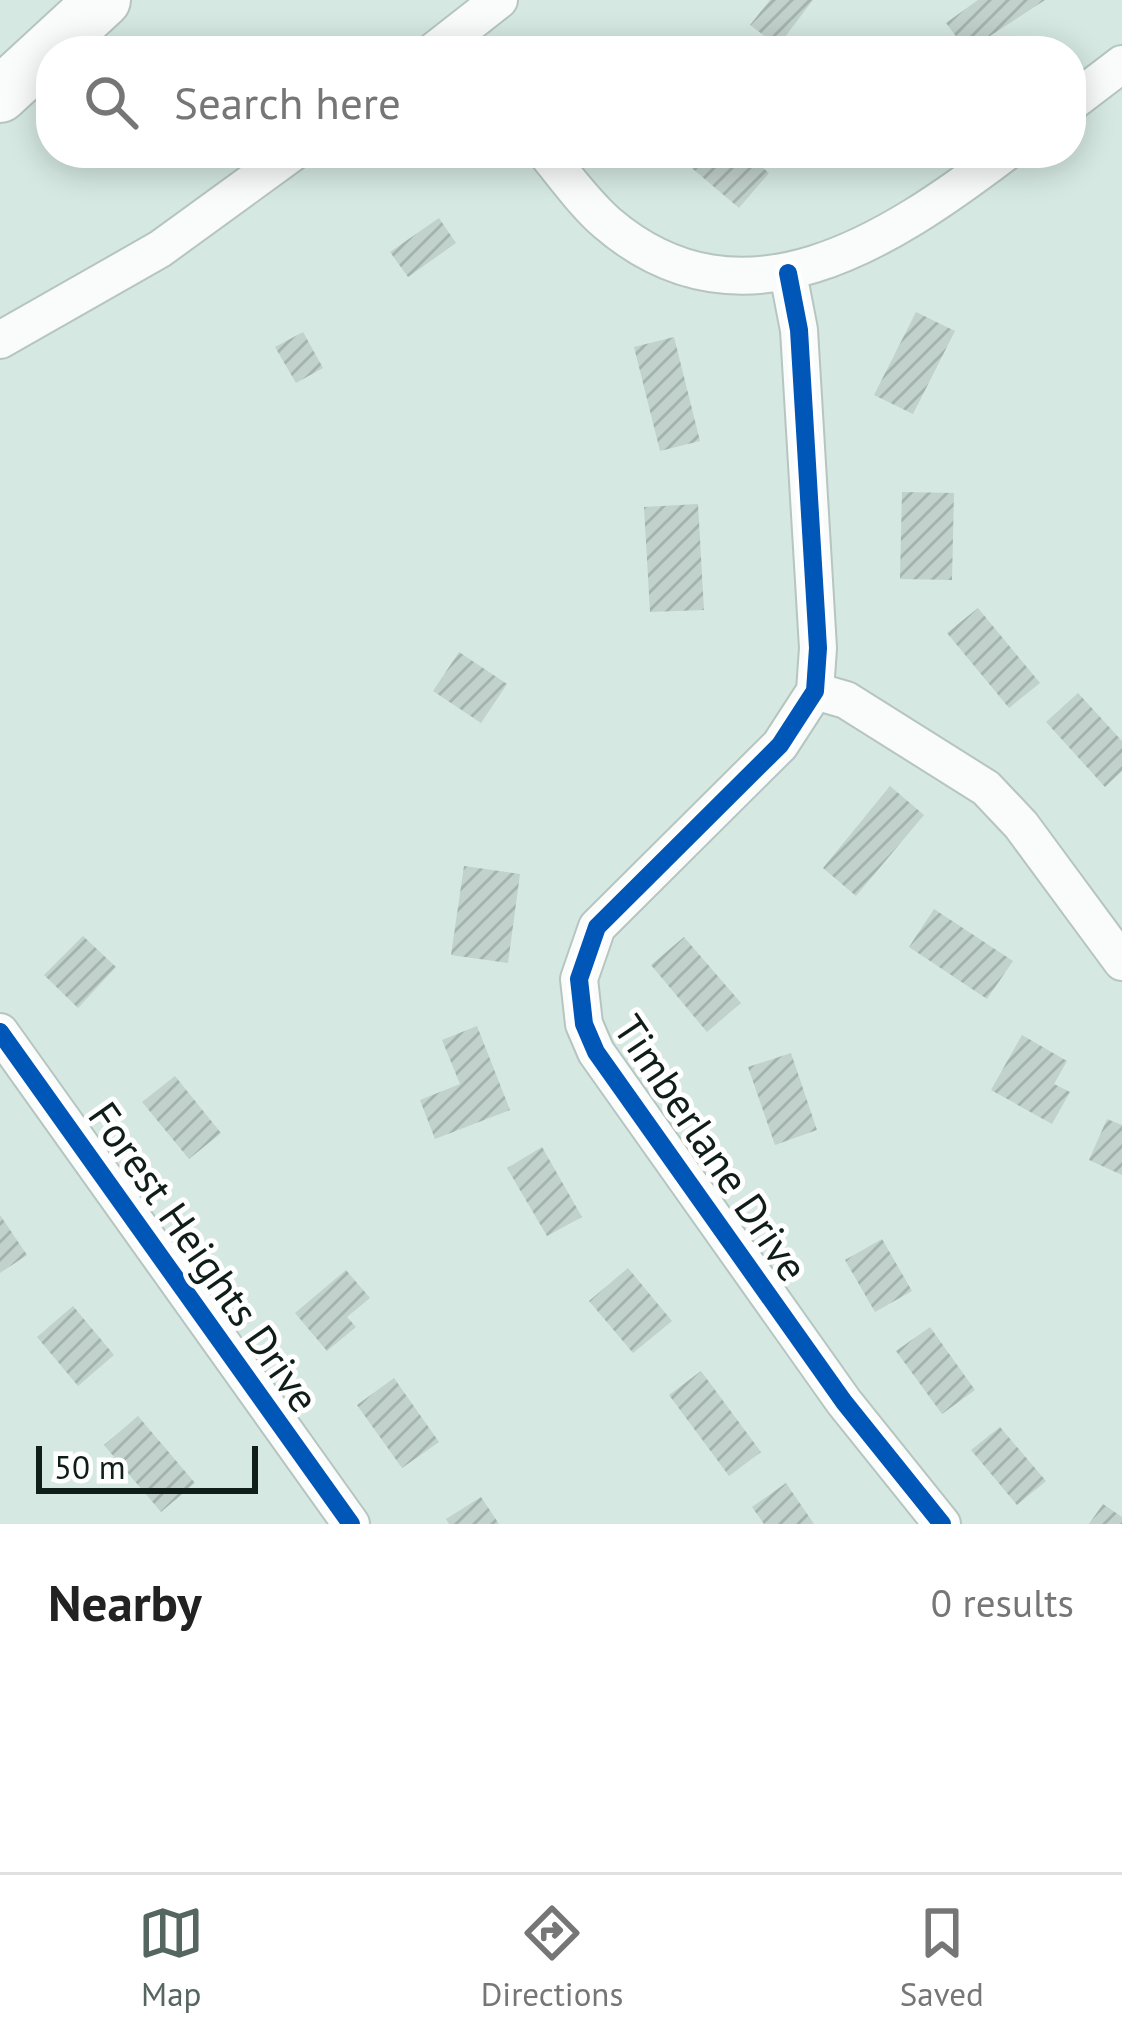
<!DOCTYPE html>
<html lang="en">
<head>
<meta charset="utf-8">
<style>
	body { margin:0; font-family:"PT Sans",sans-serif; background:#f6f6f6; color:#222 }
	.scale { position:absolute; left:36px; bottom:30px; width:222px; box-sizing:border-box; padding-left:12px; border:6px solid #101e1a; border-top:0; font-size:33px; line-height:42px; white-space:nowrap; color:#101e1a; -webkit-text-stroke:9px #fff; paint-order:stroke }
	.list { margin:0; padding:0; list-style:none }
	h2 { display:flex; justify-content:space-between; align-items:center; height:156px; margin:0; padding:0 48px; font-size:51px }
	h2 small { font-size:39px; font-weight:400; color:#767676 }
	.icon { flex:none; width:66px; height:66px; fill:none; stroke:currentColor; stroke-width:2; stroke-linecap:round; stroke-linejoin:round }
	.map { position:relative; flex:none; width:1122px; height:1524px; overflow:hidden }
	.search { position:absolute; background:#fff; box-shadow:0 6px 30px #0003; left:36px; right:36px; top:36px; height:132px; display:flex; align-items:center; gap:30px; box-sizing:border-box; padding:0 42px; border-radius:48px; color:#767676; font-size:45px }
	.sheet { height:348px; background:#fff }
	nav { display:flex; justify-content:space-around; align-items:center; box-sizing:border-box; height:168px; border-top:3px solid #e0e0e0; background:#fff; font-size:33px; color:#767676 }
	nav a { display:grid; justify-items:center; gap:6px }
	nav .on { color:#556560 }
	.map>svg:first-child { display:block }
	.building { fill:url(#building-hatch) }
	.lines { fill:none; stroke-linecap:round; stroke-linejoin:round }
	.minor-casing { stroke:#b6c5c0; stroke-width:40 }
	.highway-casing { stroke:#b6c5c0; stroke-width:58 }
	.minor { stroke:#f9fcfb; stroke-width:36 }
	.highway { stroke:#f9fcfb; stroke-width:54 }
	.cycleway-casing { stroke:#fff; stroke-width:26 }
	.cycleway { stroke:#0057b8; stroke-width:18 }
	.labels { text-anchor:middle; stroke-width:10; stroke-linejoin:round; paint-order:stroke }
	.street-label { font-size:42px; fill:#101e1a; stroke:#fff }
</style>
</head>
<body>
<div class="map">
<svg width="1122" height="1524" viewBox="0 0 1122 1524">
	<defs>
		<pattern id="building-hatch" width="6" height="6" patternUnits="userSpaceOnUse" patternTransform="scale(3)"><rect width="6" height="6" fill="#c1d1cc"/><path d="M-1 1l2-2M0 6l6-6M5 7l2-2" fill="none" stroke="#a5b3af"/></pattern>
	</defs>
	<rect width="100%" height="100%" fill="#d5e8e2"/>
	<!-- building -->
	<path class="building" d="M770,0H813L778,46L750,25Z
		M978,0H1045L967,51L946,23Z
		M674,153H746L769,173L739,208Z
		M439,218L456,243L408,277L390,252Z
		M916,312L955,331L913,414L874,395Z
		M303,332L323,368L296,383L275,347Z
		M674,337L700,441L660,451L634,347Z
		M902,492L954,493L952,580L900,579Z
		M698,504L704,610L650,612L644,507Z
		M978,608L1040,683L1009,708L947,633Z
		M459,652L507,684L481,723L433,691Z
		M1078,693L1122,741V771L1105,787L1046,722Z
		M890,786L924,815L856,896L823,868Z
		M464,866L520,874L508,963L451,955Z
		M934,909L1013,961L987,999L909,947Z
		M83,936L116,967L78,1008L44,975Z
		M684,937L741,1003L707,1032L651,965Z
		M477,1026L510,1110L435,1139L420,1100L460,1084L442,1040Z
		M1022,1035L1067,1061L1054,1084L1070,1092L1052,1124L991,1090Z
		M791,1053L817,1130L775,1145L748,1067Z
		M175,1076L221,1133L189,1159L142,1102Z
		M1107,1119L1122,1125V1175L1089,1160Z
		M542,1147L582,1217L547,1236L507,1168Z
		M0,1215L27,1255L0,1273Z
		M882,1239L912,1291L875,1312L845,1260Z
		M628,1268L672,1321L633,1353L589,1301Z
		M346,1270L370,1298L347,1317L356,1327L327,1351L295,1313Z
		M73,1306L114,1355L78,1386L37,1337Z
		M930,1327L975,1390L942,1414L896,1351Z
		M701,1371L761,1452L729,1476L669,1395Z
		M394,1378L439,1442L402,1468L357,1405Z
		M138,1416L195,1483L161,1512L104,1445Z
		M1000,1427L1046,1481L1017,1505L971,1450Z
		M786,1483L814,1524H764L752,1507Z
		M481,1497L499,1524H449L446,1519Z
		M1103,1504L1122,1517V1524H1089Z"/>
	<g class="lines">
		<defs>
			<path id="minor" d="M434,51L499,0
				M1071,103L1122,64
				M546,153C565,176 584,203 607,223C743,339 890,240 1005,153
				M788,273L799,330L818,648L815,691L780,745L597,927L579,979L584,1024L596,1052L844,1402L942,1524
				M0,340L160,249L292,153
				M815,691L846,700L986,788L1021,825L1122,962
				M0,1032L351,1524"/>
			<path id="highway" d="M0,95L103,0"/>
		</defs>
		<!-- minor casing -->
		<use href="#minor" class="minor-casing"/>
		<!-- highway casing -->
		<use href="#highway" class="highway-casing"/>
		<!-- minor -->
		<use href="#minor" class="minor"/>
		<!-- highway -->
		<use href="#highway" class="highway"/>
		<defs>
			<path id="cycleway" d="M788,273L799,330L818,648L815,691L780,745L597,927L579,979L584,1024L596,1052L844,1402L942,1524
				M0,1032L351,1524"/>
		</defs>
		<!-- cycleway casing -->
		<use href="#cycleway" class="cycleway-casing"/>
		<!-- cycleway -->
		<use href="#cycleway" class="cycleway"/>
	</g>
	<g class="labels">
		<!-- street labels -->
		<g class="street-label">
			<text transform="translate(711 1148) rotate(56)" y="15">Timberlane Drive</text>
			<text transform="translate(204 1257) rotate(55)" y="15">Forest Heights Drive</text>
		</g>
	</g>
</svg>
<div class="scale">50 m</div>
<div class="search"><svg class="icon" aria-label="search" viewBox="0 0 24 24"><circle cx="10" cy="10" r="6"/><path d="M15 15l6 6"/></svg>Search here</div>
</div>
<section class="sheet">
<h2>Nearby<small>0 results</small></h2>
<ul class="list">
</ul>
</section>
<nav>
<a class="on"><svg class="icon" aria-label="map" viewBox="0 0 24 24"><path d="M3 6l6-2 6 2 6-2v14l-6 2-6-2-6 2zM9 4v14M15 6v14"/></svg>Map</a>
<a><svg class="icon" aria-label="directions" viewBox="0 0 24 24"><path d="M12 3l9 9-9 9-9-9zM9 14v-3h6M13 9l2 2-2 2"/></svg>Directions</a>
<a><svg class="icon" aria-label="saved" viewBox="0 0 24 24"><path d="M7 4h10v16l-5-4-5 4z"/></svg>Saved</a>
</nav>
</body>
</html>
